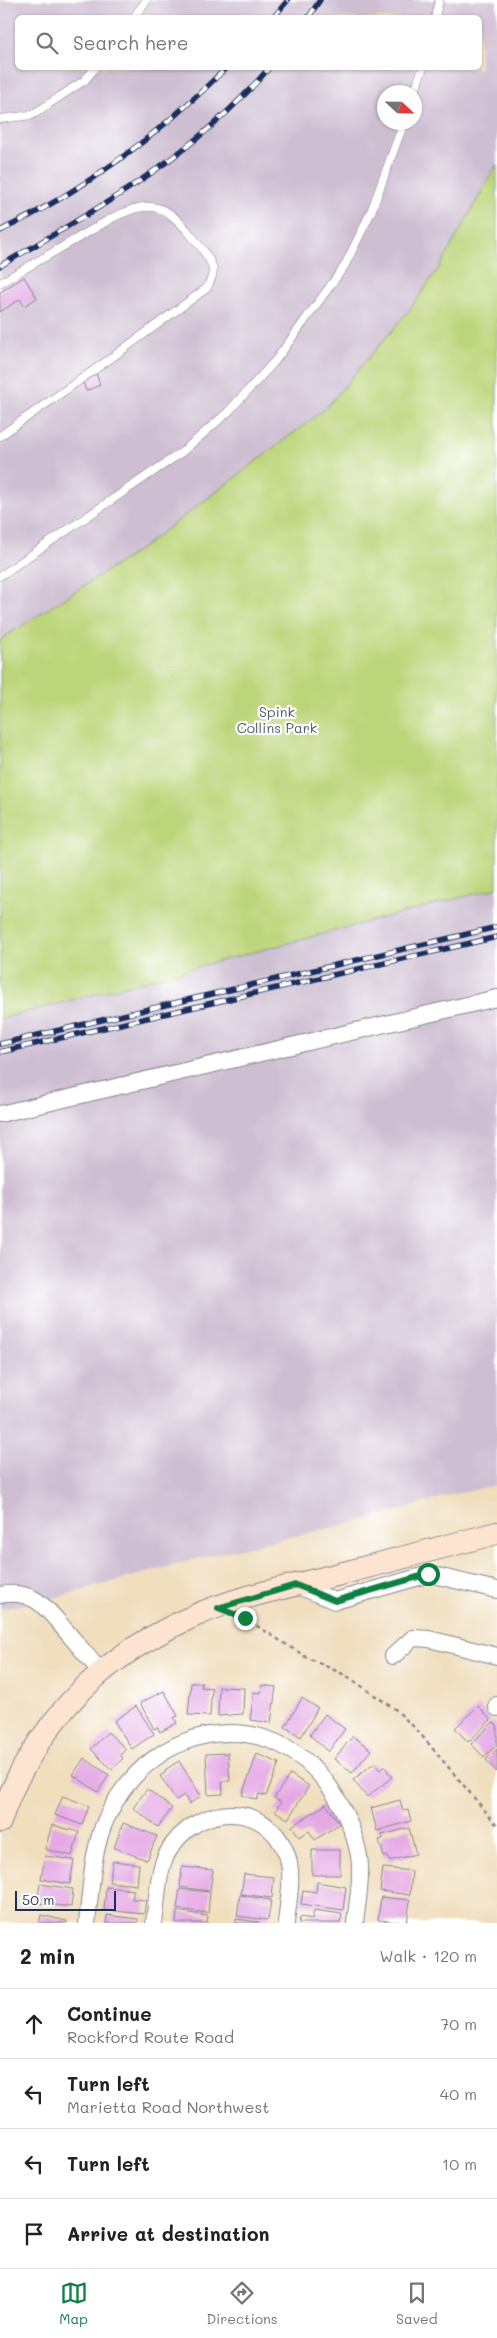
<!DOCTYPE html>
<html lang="en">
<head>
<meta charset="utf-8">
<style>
	body { margin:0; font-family:Mali,sans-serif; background:#f6f6f6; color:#202124 }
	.compass { position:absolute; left:377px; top:85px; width:45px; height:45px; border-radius:50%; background:#fff; box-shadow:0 1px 4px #0004; rotate:112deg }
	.scale { position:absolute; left:15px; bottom:12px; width:101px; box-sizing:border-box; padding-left:5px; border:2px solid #1b2f5e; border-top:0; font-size:14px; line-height:18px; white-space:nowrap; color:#1b2f5e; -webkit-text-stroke:4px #fff; paint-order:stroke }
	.stop { position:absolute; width:15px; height:15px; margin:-11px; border:4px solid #0b8043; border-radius:50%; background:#fff }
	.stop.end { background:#0b8043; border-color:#fff; box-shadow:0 1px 5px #0008 }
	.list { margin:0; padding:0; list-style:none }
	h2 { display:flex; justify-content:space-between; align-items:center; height:65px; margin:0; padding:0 20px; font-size:21px }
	h2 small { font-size:16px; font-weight:400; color:#757577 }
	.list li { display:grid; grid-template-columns:32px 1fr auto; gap:15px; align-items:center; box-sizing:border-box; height:70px; padding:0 20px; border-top:1px solid #e0e0e0 }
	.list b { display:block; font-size:19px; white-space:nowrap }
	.list p { margin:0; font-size:16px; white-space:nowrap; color:#757577 }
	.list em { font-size:16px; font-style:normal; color:#757577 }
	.icon { flex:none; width:28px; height:28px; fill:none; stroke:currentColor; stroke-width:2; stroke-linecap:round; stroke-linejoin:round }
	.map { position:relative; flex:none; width:497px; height:1923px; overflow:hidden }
	.search { position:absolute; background:#fff; box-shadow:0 1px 4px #0004; left:15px; right:15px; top:15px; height:55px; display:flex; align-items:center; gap:12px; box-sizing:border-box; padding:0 18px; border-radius:8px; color:#757577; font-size:19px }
	.sheet { height:345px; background:#fff }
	nav { display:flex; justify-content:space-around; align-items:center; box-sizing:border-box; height:70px; border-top:1px solid #e0e0e0; background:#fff; font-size:14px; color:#757577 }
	nav a { display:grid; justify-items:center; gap:2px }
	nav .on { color:#0b8043 }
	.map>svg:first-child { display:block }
	.industrial { fill:#cebed2; fill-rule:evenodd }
	.green { fill:#bdd57a; stroke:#6c826c }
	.building { fill:#e5a8e5 }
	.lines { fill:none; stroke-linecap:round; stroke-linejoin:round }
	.service-casing { stroke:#86868e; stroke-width:9 }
	.minor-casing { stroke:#86868e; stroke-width:18 }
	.secondary-casing { stroke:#86868e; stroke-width:24 }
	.path { stroke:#86868e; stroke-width:2.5; stroke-dasharray:4 4; stroke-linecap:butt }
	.service { stroke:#fff; stroke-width:8 }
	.minor { stroke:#fff; stroke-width:16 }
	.secondary { stroke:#fde4d1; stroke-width:22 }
	.rail-casing { stroke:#1b2f5e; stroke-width:5.5 }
	.rail { stroke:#fff; stroke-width:4; stroke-dasharray:11; stroke-linecap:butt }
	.route { stroke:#0b8043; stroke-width:6 }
	.labels { text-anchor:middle; stroke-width:4.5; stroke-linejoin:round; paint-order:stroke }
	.park-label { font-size:14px; fill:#4c6166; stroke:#fff }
</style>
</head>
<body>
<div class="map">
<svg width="497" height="1923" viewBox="0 0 497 1923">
	<rect width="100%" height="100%" fill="#fff"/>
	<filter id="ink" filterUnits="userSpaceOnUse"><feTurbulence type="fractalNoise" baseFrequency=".02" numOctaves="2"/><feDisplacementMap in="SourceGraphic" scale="10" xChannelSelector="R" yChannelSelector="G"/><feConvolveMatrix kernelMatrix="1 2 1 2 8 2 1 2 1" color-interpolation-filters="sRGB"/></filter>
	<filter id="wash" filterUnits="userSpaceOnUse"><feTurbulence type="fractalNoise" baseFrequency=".0096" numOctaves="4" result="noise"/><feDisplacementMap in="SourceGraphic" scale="20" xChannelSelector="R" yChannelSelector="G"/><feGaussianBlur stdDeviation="1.12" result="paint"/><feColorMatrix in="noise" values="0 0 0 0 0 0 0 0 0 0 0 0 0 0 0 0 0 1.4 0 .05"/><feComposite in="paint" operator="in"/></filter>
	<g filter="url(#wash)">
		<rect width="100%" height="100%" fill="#f0debd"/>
		<!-- industrial -->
		<path class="industrial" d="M0,0H497V164L441,265L407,313L325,409L142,548L0,640ZM18,18H480V68H18ZM384,92H414V122H384Z
			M497,888V1485L451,1495L362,1521L219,1553L39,1602L0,1609V1019Z"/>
		<!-- green -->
		<path class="green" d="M497,164V888L0,1019V640L142,548L325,409L407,313L441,265Z"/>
		<g id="blocks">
			<!-- building -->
			<path class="building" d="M24,277L37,298L24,306L20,299L0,312V292Z
				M96,373L100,385L86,391L82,378Z
				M191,1683H202L201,1687L212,1688L210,1716L188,1715Z
				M262,1685L276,1687L271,1723L250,1720L254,1692L261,1693Z
				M219,1687L244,1688L243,1714L218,1716Z
				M164,1691L178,1716L174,1718L177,1723L160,1732L157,1727L154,1729L140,1703Z
				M302,1698L318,1708L301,1737L285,1727Z
				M136,1706L154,1734L132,1749L114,1721Z
				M478,1706L491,1720L468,1742L455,1728Z
				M325,1714L345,1729L328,1752L310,1735Z
				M493,1722L497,1725V1745L484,1757L471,1744Z
				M108,1732L126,1749L120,1755L123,1758L112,1770L91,1749Z
				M353,1736L371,1750L352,1773L334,1759Z
				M497,1749V1772L486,1760Z
				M228,1753L230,1781H222L223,1794L208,1795L206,1754Z
				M257,1754L279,1763L266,1796L259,1794L257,1800L242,1795Z
				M84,1758L109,1775L98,1792L73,1775Z
				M179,1761L201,1796L189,1804L184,1795L176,1800L160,1776L166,1772L165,1770Z
				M374,1763L380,1770L384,1766L392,1777L367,1797L353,1780Z
				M290,1774L309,1786L288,1819L275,1811L281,1802L274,1798Z
				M147,1789L172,1808L158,1827L133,1808Z
				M63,1796L89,1806L82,1825L55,1815Z
				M400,1800L403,1811L408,1810L411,1821L377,1831L371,1808Z
				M326,1804L339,1824L315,1840L309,1831L299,1837L292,1826Z
				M123,1823L157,1836L147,1860L114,1848Z
				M52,1825L79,1832L72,1856L45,1849Z
				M409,1828L416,1854L389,1861L388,1856L384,1857L379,1840L383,1839L382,1835Z
				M312,1850H340V1875H312Z
				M45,1856L74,1860L70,1884L41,1879Z
				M113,1861L139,1864L137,1885L109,1882Z
				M182,1867L213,1870L210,1891L180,1887Z
				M383,1868L412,1871L410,1895L380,1891Z
				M244,1874L274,1877L272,1898L241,1894Z
				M317,1882L346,1887L343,1910L301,1904L303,1890L316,1892Z
				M40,1884L73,1889L71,1907L37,1903Z
				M106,1887L134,1890L132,1899L146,1900L144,1914L104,1910Z
				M180,1889L210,1892L208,1913L177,1909Z
				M240,1895L271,1900L268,1920L237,1916Z
				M381,1897L410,1900L407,1923L378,1920Z
				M314,1910L342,1914L340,1923H299L300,1917L312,1919Z
				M177,1911L208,1916L207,1923H176Z
				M41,1915L67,1921V1923H39Z
				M107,1915L138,1919L137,1923H106Z
				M236,1919L259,1922V1923H236Z"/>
		</g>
	</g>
	<g filter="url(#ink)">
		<use href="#blocks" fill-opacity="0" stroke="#86868e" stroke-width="1"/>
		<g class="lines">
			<defs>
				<path id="service" d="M133,18L146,1
					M435,18L439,0
					M414,92L423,68
					M0,119L32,115L85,80L95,68
					M0,283L114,217C126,212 139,205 152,207C158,208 165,210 170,214C181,222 212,257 213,270C213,276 210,282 207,288L114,356L0,436
					M0,576L182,452L228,412L275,361L344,267L371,212L404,122"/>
				<path id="minor" d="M0,1114L497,998
					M296,1585L335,1601L429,1574L497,1590
					M0,1595C34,1588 47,1609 66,1631C78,1645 90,1659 101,1672
					M393,1656L413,1638L429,1639L497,1656
					M497,1705V1708
					M87,1923C91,1889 92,1850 106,1819C152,1717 282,1699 339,1802C349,1821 359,1844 360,1866C361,1885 357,1905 355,1923
					M154,1923C157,1904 157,1881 163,1863C184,1806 264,1793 287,1855C294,1876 288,1902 286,1923"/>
				<path id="secondary" d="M0,1822C17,1767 55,1712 98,1675C125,1651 161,1631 194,1616C239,1596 289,1587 336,1575C390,1561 443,1547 497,1533"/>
			</defs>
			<!-- service casing -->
			<use href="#service" class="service-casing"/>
			<!-- minor casing -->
			<use href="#minor" class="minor-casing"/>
			<!-- secondary casing -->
			<use href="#secondary" class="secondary-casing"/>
			<!-- path -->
			<path class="path" d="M243,1617L306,1657L345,1675L395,1709L417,1730L497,1825"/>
			<!-- service -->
			<use href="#service" class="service"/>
			<!-- minor -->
			<use href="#minor" class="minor"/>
			<!-- secondary -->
			<use href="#secondary" class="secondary"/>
			<defs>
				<path id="rail" d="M273,18L288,0
					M308,18L320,0
					M0,231C83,191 161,133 226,68
					M0,266C99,208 194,156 269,68
					M0,1044L497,927
					M0,1052L497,937"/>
			</defs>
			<!-- rail casing -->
			<use href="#rail" class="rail-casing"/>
			<!-- rail -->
			<use href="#rail" class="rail"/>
		</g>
	</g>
	<g class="lines" filter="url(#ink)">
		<!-- route -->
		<path class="route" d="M245,1618L218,1608L296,1585L335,1601L428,1574"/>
	</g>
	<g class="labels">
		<!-- park labels -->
		<g class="park-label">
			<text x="277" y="717">Spink<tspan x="277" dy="16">Collins Park</tspan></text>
		</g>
	</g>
</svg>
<svg class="compass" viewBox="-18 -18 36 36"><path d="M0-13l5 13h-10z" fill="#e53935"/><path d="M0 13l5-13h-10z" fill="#757577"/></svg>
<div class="scale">50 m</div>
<div class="stop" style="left:428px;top:1574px"></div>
<div class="stop end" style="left:245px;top:1618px"></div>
<div class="search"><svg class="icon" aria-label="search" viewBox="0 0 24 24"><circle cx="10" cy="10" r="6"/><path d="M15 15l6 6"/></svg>Search here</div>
</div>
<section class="sheet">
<h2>2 min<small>Walk · 120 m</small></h2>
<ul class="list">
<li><svg class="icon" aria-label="ahead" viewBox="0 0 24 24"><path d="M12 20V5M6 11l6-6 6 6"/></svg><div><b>Continue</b><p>Rockford Route Road</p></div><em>70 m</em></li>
<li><svg class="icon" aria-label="left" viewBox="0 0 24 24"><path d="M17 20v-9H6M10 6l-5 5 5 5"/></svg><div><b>Turn left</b><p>Marietta Road Northwest</p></div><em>40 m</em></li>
<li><svg class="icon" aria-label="left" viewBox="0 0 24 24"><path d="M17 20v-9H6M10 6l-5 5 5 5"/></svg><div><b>Turn left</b></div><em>10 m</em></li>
<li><svg class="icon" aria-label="arrive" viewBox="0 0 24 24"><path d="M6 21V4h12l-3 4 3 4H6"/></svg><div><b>Arrive at destination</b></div></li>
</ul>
</section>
<nav>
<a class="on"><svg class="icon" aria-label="map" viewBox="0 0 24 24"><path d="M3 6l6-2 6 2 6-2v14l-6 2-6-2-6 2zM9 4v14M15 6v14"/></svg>Map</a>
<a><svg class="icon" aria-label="directions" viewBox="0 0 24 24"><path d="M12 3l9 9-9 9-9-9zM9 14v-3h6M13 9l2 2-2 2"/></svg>Directions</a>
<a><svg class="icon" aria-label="saved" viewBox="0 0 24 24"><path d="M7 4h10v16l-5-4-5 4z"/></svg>Saved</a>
</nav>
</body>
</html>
